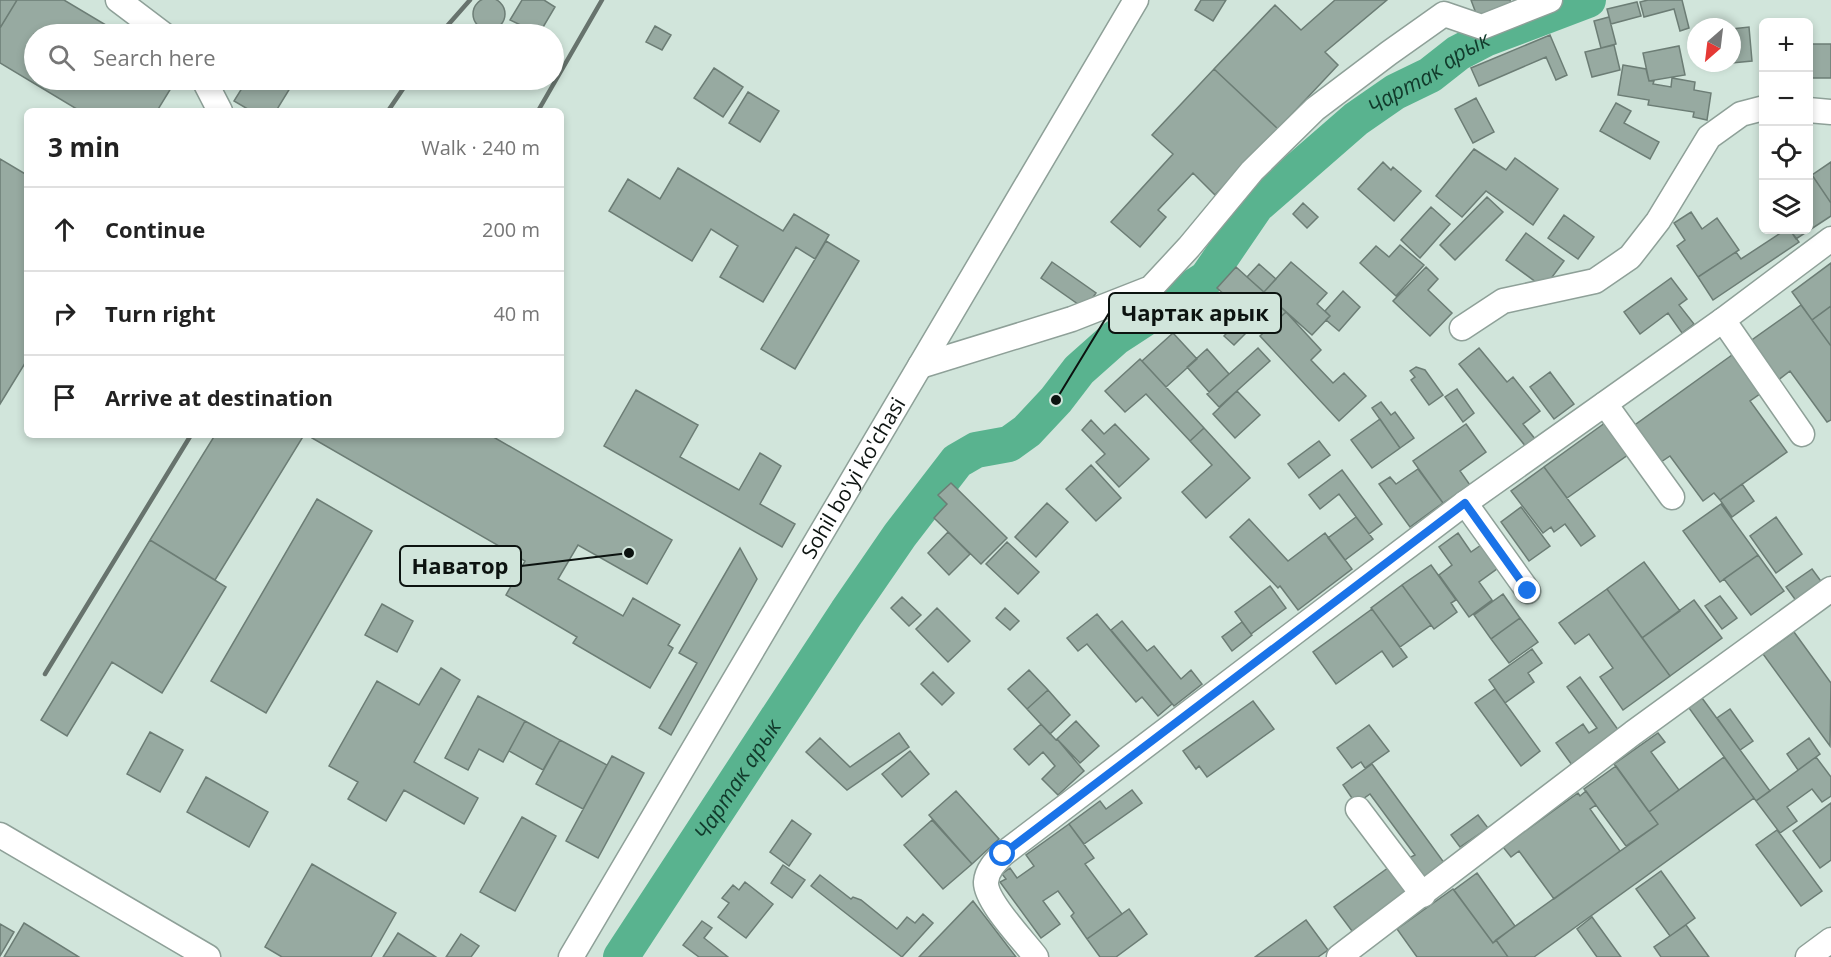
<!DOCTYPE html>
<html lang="en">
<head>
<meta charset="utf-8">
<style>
	body { margin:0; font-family:"Open Sans",sans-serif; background:#f2f2f2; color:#222 }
	.controls { position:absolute; right:18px; top:18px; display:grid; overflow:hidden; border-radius:9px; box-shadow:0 3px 9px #0003 }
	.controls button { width:54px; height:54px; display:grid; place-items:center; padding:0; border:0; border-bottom:2px solid #e0e0e0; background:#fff; color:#222; font:30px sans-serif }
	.compass { position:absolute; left:1687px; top:18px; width:54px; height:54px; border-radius:50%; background:#fff; box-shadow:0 3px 9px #0003; rotate:208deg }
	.stop { position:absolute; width:18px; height:18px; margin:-14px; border:4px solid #1a73e8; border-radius:50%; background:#fff }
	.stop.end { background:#1a73e8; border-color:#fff; box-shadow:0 2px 6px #0008 }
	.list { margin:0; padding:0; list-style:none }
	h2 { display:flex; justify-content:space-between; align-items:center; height:78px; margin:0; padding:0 24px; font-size:26px }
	h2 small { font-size:20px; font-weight:400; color:#767676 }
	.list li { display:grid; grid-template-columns:39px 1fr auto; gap:18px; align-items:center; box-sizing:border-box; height:84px; padding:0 24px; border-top:2px solid #e0e0e0 }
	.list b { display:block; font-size:22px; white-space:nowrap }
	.list em { font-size:20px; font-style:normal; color:#767676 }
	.icon { flex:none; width:33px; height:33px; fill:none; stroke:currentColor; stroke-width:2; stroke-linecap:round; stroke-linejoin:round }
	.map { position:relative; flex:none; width:1831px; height:957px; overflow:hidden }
	.search { position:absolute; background:#fff; box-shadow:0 3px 9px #0003; left:24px; top:24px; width:540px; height:66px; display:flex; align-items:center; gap:15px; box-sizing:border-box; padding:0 21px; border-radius:33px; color:#767676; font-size:22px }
	.panel { position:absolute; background:#fff; box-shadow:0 3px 9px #0003; left:24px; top:108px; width:540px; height:330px; border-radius:9px }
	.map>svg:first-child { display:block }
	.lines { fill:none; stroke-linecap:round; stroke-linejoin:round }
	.river { stroke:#59b38f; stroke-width:36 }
	.building { fill:#97aaa1; stroke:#6c7d75; stroke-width:1.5 }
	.minor-casing { stroke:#8ea098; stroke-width:27 }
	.minor { stroke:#fff; stroke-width:24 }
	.rail { stroke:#67736d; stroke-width:4.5 }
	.route { stroke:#1a73e8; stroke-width:8 }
	.labels { text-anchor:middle; stroke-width:5; stroke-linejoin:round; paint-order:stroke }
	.street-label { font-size:21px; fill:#0c1310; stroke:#d1e5db }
	.water-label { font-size:22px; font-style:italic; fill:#113a2b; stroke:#d1e5db }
	.leader { fill:none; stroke:#0c1310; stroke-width:2 }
	.callout-dot { fill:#0c1310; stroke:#d1e5db; stroke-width:2 }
	.callout { fill:#d1e5db; stroke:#0c1310; stroke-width:2 }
	.callout-label { font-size:22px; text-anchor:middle; font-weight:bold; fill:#0c1310 }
</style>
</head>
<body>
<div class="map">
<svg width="1831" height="957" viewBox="0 0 1831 957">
	<rect width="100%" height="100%" fill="#d1e5db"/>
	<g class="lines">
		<!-- river -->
		<path class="river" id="s1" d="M621,957L847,612L900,535L957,461L976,450L1009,444L1027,431L1056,400L1079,370L1115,338L1207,278L1256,206L1356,119L1395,92L1430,75L1458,53L1485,39L1588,0"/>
	</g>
	<!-- building -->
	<path class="building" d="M473 14a16 16 0 1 1 32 0a16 16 0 1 1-32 0Z
		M0,0H17L0,28Z
		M17,0H64L121,34H34V80H176L157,111H80L0,63V28Z
		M522,0H544L555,7L539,34L510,20Z
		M1201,0H1226L1213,21L1195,10Z
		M1335,0H1387L1325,52L1338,65L1278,129L1214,69L1275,5L1301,30Z
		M1471,0H1510L1511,3L1477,16Z
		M1648,0H1682L1689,28L1680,31L1674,9L1644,17L1640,2Z
		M1637,2L1641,16L1611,24L1607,9Z
		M1609,17L1616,44L1601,48L1594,21Z
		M655,26L671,35L662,50L646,42Z
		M1749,27L1752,61L1732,63V29Z
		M1550,35L1567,75L1556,80L1546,57L1479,86L1471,68Z
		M1810,44H1831V78H1810Z
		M1614,45L1620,70L1592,77L1585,52Z
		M1679,46L1685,75L1649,81L1643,53Z
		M1623,65L1646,69L1649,81H1654L1653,84L1671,87L1672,78L1695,82L1694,90L1711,93L1707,120L1693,117L1694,112L1648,105L1649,100L1618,95Z
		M714,68L743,87L723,117L694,98Z
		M1214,69L1278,129L1215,195L1193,173L1158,210L1166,217L1140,247L1111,222L1173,154L1152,135Z
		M247,80H295L276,111H251L234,101Z
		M748,92L779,111L760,142L729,123Z
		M1476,98L1494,132L1473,143L1455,109Z
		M1616,103L1631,111L1624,123L1659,142L1650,159L1600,131Z
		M1474,149L1506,170L1515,158L1558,189L1533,225L1486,191L1462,217L1436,196Z
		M0,159L27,175V360L0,404Z
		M1383,162L1391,170L1393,167L1421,191L1394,221L1358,189Z
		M1831,162V203L1812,175Z
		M678,168L783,231L794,214L829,235L815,259L796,247L763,302L720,277L738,246L711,229L692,261L609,211L628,179L660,199Z
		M1810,172L1831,203V216L1796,239L1790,230H1808Z
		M1487,197L1503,212L1455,260L1440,245Z
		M1303,203L1318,217L1307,228L1293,214Z
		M1431,207L1450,224L1420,258L1401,240Z
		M1691,212L1702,229L1717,218L1739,250L1698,277L1677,246L1685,240L1674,223Z
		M1564,215L1594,237L1578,259L1548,238Z
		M1785,230H1790L1799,242L1713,300L1698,277L1736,252L1741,259Z
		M1526,233L1564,261L1544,288L1506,260Z
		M826,241L859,261L795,369L761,349Z
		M1400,245L1424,265L1396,296L1360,263L1376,246L1389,257Z
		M1052,262L1096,293L1085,309L1041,278Z
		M1291,262L1327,293L1317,304L1330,316L1312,335L1264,292Z
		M1831,263V306L1812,320L1792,292Z
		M1259,264L1276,279L1264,292L1247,277Z
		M1236,267L1286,312L1265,331L1217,288Z
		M1426,267L1438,279L1428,290L1452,313L1430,336L1393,301Z
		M1671,278L1687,299L1679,305L1694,324L1682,333L1668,313L1640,334L1624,312Z
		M1343,291L1360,307L1339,331L1326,320L1330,316L1325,311Z
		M1801,305L1831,346V420L1827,422L1790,371L1777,381L1749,342Z
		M1831,306V346L1812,320Z
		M1286,312L1321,350L1311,360L1333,383L1344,373L1366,396L1339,421L1260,336Z
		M1236,323L1246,333L1234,345L1224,336Z
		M1173,333L1197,359L1166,387L1142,361Z
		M1258,348L1270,361L1219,407L1207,394Z
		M1479,348L1507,382L1513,377L1540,411L1523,424L1536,440L1527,448L1459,364Z
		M1207,349L1229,374L1209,392L1187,367Z
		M1739,350L1767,389L1750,401L1787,452L1720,500L1714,493L1703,501L1670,456L1658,464L1632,427Z
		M1140,359L1204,428L1190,441L1146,394L1125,412L1105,391Z
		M1416,367L1425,370L1443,395L1429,405L1411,380L1415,377L1410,371Z
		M1550,372L1574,404L1554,419L1530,387Z
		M1457,389L1474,413L1463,422L1445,397Z
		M636,390L698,425L680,457L739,490L760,453L781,466L760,504L795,524L782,547L604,446Z
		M1237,391L1260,415L1235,438L1213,414Z
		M1381,402L1391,415L1395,412L1414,438L1400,448L1372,408Z
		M1380,419L1400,448L1372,468L1351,440Z
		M1091,420L1104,434L1115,424L1149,459L1119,487L1096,462L1105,454L1082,430Z
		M1609,420L1632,452L1567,498L1544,467Z
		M1466,424L1486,452L1460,471L1470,485L1443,503L1413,461Z
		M1204,428L1250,478L1206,518L1182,492L1212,465L1190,441Z
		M215,435H304L215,580L150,540Z
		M314,435H490L672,540L647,584L578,545L558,579L623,616L633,598L680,625L668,645L673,648L650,688L573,643L577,637L506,595L525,561L312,438Z
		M1319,441L1330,455L1299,478L1288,464Z
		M1091,465L1121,498L1096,521L1066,489Z
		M1544,467L1595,536L1581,546L1565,524L1554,532L1551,527L1543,533L1511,491Z
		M1418,469L1443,503L1410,527L1379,484L1390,477L1396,484Z
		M1342,470L1382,524L1369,534L1339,494L1320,509L1309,495Z
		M951,483L1007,538L981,564L934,518L947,504L938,495Z
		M1742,484L1754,501L1732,517L1720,500Z
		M317,499L372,531L266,713L211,681Z
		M1047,503L1068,522L1036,557L1015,537Z
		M1721,504L1758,555L1720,582L1683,531Z
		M1521,507L1550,546L1529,561L1501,522Z
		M1356,517L1373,539L1345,560L1328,538Z
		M1776,517L1802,554L1776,573L1750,536Z
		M1249,519L1288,561L1325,533L1352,569L1298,610L1280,586L1278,588L1230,537Z
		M948,532L970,554L949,575L928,553Z
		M1458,533L1471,552L1484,543L1501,566L1479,582L1492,600L1469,617L1439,575L1452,565L1439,547Z
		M150,540L226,587L162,693L112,662L67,736L41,720Z
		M1007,542L1039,572L1018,594L986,564Z
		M740,548L757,579L671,735L659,728L697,663L679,653Z
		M1758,555L1784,591L1751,615L1724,579Z
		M1644,562L1680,611L1642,638L1607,589Z
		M1431,565L1456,600L1451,603L1457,612L1434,629L1402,585Z
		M1812,569L1823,584L1797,602L1786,587Z
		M1402,585L1431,625L1400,647L1371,608Z
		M1270,586L1286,608L1251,634L1235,612Z
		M1607,589L1670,676L1623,710L1600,677L1613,668L1589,634L1575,644L1559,623Z
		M1503,594L1520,618L1491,639L1474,615Z
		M1720,596L1737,618L1722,629L1705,606Z
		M902,597L921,615L909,626L891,608Z
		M1694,600L1722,638L1670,676L1642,638Z
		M382,604L413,621L397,652L365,635Z
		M937,608L970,641L948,662L916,629Z
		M1005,608L1019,621L1010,630L996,618Z
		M1372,609L1407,657L1393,667L1382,651L1336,684L1313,652Z
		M1097,614L1172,704L1158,716L1142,697L1136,702L1087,644L1078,651L1067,638Z
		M1520,618L1538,642L1509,663L1491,639Z
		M1122,621L1147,651L1154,646L1181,679L1191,670L1202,684L1174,706L1111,630Z
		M1242,622L1252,635L1232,651L1222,637Z
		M1794,632L1831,683L1830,746L1763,654Z
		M1532,649L1542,663L1528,673L1534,682L1505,703L1489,680Z
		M441,668L460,680L414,762L478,798L464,824L404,790L386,821L348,799L358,782L329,766L377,681L419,705Z
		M1029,670L1048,690L1027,709L1008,689Z
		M933,672L954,693L942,705L921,684Z
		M1580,677L1619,731L1572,765L1556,743L1583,724L1589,733L1597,728L1567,687Z
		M1495,689L1540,751L1521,766L1475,703Z
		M1048,690L1070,715L1050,734L1027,709Z
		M478,696L525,721L503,762L479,749L468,770L445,758Z
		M1702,698L1770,791L1756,801L1689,708Z
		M1253,701L1274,729L1207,777L1199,766L1196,769L1183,751Z
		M1730,709L1753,741L1740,750L1717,718Z
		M525,721L560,740L543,770L509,751Z
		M1076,721L1099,746L1080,763L1057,739Z
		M1041,724L1056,740L1057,739L1084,771L1058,795L1042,779L1055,766L1043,752L1029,765L1014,749Z
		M1369,725L1389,751L1365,768L1361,762L1352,768L1337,748Z
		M150,732L183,750L160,792L127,774Z
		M899,733L909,747L847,790L806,752L820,738L850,767Z
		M1658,733L1665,742L1651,752L1679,790L1649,812L1614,764Z
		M1809,738L1820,754L1798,770L1787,754Z
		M560,740L607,765L583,809L536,784Z
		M910,751L929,774L902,797L882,774Z
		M612,756L644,773L598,858L566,841Z
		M1724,757L1754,798L1534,957H1508L1496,940L1658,824L1649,812Z
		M1816,757L1831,777V796L1822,802L1812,789L1787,807L1797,821L1780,833L1756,801Z
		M1372,764L1445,864L1424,879L1409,858L1415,855L1370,794L1356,804L1343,785Z
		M1616,766L1658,824L1626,846L1584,789Z
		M206,777L268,812L249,847L187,812Z
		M1132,790L1142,803L1084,844L1069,824L1100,801L1106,809Z
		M956,791L999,839L972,864L929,815Z
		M1586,791L1596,805L1590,809L1620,851L1554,899L1519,851L1511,857L1503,847L1578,793L1580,796Z
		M1831,803V860L1820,868L1793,831Z
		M1478,815L1488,828L1460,847L1451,835Z
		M522,817L556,836L515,911L480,892Z
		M792,820L811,834L789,866L770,852Z
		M932,820L972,864L943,889L904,845Z
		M1069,824L1094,858L1085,864L1122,914L1087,939L1071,916L1074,913L1058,891L1043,901L1060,924L1041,938L1000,882L1006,879L1002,874L1010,868L1017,878L1034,866L1026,855Z
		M1777,830L1822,891L1801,906L1756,845Z
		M312,864L396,913L371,957H282L265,947Z
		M783,865L805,880L792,898L771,883Z
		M1392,865L1410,889L1352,931L1334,907Z
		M1661,871L1695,918L1670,936L1636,889Z
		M1477,873L1515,926L1493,943L1454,890Z
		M820,875L851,899L853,897L861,900L897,929L907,917L915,923L923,914L933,923L902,957L811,886Z
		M745,882L773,904L746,938L718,917L729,903L722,898L733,885L739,890Z
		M1453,889L1493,943L1496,940L1508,957H1417L1397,929Z
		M973,901L1016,957H919Z
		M1129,909L1147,934L1116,957H1100L1087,939Z
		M1592,917L1621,957H1597L1577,929Z
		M1306,920L1328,950L1318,957H1255Z
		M702,921L712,928L704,938L728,957H699L683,945Z
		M24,923L79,957H4Z
		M0,924L14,932L0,956Z
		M1686,925L1709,957H1661L1654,947Z
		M398,933L436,957H383Z
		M461,934L479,946L471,957H446Z"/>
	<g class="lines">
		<defs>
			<g id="minor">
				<path d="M118,0L163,34"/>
				<path d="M204,80L220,111"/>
				<path d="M1808,110L1831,112"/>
				<path d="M1723,320L1802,434"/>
				<path d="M1462,328L1503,301L1595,281L1630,257L1658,221L1709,137L1741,114L1764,108"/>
				<path d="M920,366L1072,319L1151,288L1189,247L1252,171L1315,109L1389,53L1444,14L1482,27L1550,0"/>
				<path d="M1605,404L1672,497"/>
				<path d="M1465,503L1528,591"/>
				<path d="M1358,809L1423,895"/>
				<path d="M0,835L208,957"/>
				<path id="s2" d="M571,957L1136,0"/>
				<path d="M1036,957C1024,941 985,901 986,882C987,870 995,862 1003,854L1465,503L1723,320L1831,239"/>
				<path d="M1339,957L1633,733L1831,589"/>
				<path d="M1808,957L1831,940"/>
			</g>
		</defs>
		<!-- minor casing -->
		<use href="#minor" class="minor-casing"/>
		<!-- minor -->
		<use href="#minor" class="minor"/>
		<!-- rail -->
		<path class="rail" d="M440,34L470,0
			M388,111L409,80
			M538,111L602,0
			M45,674L191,435"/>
	</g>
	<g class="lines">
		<!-- route -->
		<path class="route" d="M1003,854L1465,503L1528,591"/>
	</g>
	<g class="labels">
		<!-- street labels -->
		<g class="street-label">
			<text dy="7" stroke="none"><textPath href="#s2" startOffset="556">Sohil bo'yi ko'chasi</textPath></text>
		</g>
		<!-- water labels -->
		<g class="water-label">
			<text dy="8" stroke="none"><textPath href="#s1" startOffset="1221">Чартак арык</textPath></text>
			<text dy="8" stroke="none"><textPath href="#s1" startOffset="212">Чартак арык</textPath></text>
		</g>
	</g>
	<!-- callouts -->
	<path class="leader" d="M1056 400L1109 313M629 553L521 566"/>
	<g class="callout-dot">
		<circle cx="1056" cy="400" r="6"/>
		<circle cx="629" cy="553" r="6"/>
	</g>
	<g class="callout">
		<rect x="1109" y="293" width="172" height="40" rx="6"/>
		<rect x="400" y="546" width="121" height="40" rx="6"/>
	</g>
	<g class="callout-label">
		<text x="1195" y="321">Чартак арык</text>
		<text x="460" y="574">Наватор</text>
	</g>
</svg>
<div class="controls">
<button>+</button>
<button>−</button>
<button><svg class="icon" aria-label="locate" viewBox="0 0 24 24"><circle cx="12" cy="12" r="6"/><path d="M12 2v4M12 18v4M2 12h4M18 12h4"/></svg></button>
<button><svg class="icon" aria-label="layers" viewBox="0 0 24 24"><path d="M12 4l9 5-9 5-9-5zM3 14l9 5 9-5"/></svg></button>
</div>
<svg class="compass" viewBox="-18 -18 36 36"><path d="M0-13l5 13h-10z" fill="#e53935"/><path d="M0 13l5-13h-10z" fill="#767676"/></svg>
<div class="stop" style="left:1003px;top:854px"></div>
<div class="stop end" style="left:1528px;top:591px"></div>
<div class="search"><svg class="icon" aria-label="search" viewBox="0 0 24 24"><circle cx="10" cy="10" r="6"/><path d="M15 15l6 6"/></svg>Search here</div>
<section class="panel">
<h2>3 min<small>Walk · 240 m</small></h2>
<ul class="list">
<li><svg class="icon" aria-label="ahead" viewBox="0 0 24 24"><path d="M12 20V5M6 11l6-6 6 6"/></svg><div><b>Continue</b></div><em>200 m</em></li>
<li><svg class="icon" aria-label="right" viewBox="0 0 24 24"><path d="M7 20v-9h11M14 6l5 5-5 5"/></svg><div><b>Turn right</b></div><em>40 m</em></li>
<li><svg class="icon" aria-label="arrive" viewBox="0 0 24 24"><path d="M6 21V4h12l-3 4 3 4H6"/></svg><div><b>Arrive at destination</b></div></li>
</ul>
</section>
</div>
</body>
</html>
